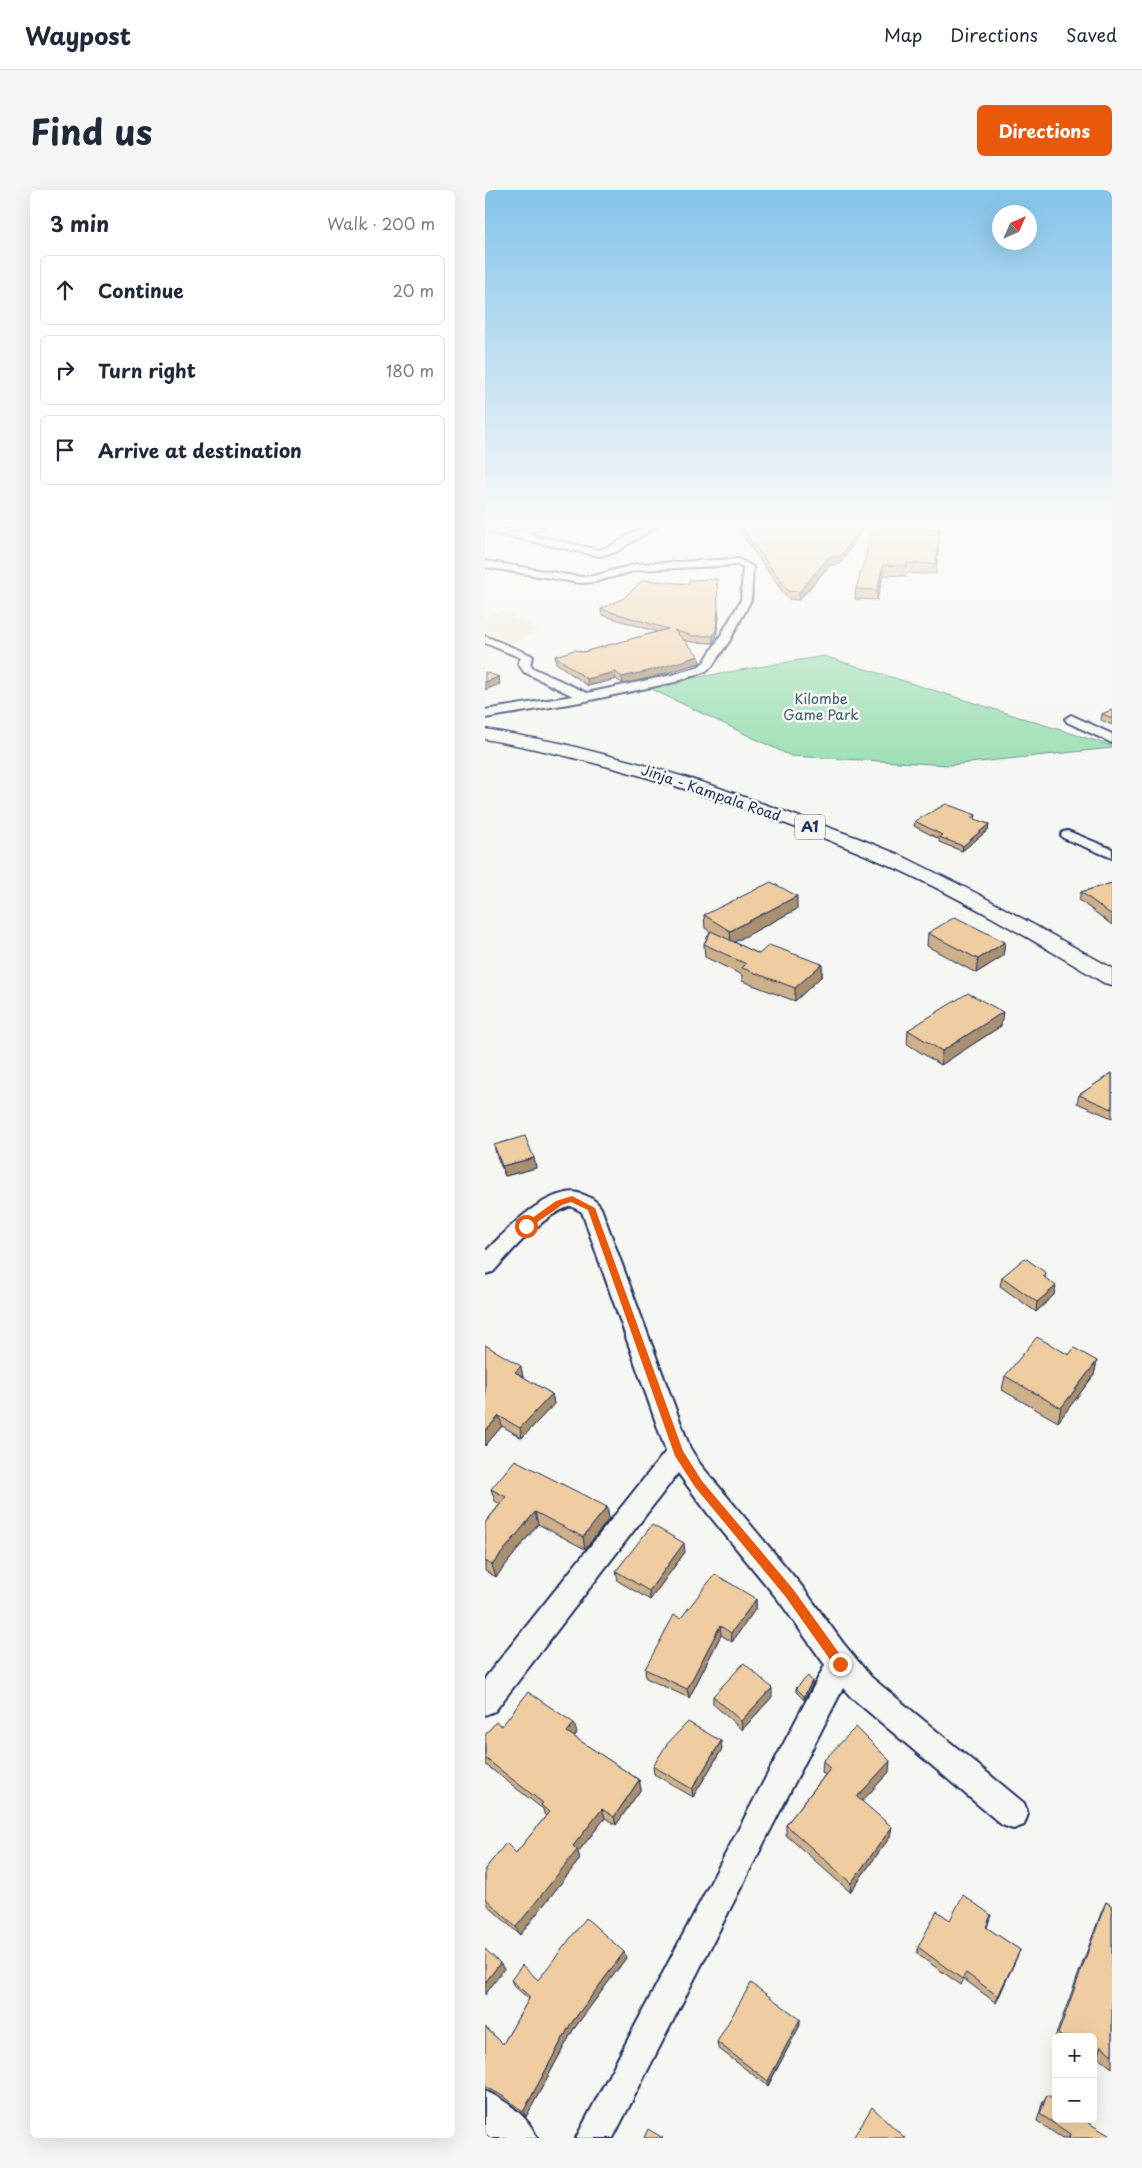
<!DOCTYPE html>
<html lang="en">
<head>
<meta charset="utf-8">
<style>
	body { margin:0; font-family:"Playpen Sans",sans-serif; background:#f6f6f7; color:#1f2937 }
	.controls { position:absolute; right:15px; bottom:15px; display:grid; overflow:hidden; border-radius:8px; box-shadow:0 5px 20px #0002 }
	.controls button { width:45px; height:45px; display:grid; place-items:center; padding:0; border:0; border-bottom:1px solid #e0e1e3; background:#fff; color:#1f2937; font:25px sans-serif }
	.compass { position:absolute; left:507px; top:15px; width:45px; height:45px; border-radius:50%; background:#fff; box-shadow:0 5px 20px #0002; rotate:45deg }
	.stop { position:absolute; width:15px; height:15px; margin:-11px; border:4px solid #ea580c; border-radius:50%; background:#fff }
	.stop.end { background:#ea580c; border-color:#fff; box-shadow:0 1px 5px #0008 }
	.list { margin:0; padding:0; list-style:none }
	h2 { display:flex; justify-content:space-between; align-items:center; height:65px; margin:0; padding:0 20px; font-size:21px }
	h2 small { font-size:16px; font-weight:400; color:#747a83 }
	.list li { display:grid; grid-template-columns:32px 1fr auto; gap:15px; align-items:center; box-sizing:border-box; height:70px; margin:0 10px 10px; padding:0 10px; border:1px solid #e0e1e3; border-radius:8px }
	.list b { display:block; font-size:19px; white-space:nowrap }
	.list em { font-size:16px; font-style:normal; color:#747a83 }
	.icon { flex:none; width:28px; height:28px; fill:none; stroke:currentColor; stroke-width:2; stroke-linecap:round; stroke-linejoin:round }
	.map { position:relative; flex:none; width:627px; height:1948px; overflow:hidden; border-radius:8px }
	header { display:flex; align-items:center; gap:30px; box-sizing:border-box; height:70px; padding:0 25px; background:#fff; border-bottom:1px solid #e0e1e3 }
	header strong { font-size:24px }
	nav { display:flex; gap:28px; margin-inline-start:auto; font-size:18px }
	.intro { display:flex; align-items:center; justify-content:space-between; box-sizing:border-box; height:120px; padding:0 30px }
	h1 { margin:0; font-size:35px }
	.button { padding:12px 22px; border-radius:8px; background:#ea580c; color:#fff; font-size:18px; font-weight:700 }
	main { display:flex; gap:30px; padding:0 30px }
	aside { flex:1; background:#fff; border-radius:8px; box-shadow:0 5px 20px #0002 }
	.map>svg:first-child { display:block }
	.built { fill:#f4eada }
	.green { fill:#93dcac; stroke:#578685 }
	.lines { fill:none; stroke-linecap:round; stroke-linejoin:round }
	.minor-casing { stroke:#1b2f5e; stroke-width:4 }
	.trunk-casing { stroke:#1b2f5e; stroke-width:3 }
	.minor { fill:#f6f6f2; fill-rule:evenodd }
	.trunk { fill:#f6f6f2; fill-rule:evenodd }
	.wall { fill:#ceb08a; stroke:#1b2f5e }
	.shaded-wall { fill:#a89071; stroke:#1b2f5e }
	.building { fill:#f0cda1; stroke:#1b2f5e }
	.route { fill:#ea580c }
	.labels { text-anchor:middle; stroke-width:5; stroke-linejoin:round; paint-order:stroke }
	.far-park-label { font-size:14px; fill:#395a72; stroke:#f6f6f2 }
	.far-street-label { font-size:14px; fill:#1b2f5e; stroke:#f6f6f2 }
	.shield { fill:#f6f6f2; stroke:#5d6b8a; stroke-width:1 }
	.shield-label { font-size:15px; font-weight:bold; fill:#1b2f5e }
</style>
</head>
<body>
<header>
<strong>Waypost</strong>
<nav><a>Map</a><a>Directions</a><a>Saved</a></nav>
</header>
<div class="intro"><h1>Find us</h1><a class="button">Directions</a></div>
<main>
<aside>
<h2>3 min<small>Walk · 200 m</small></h2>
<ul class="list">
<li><svg class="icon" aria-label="ahead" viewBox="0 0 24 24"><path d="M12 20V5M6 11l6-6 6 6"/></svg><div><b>Continue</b></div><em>20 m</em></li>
<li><svg class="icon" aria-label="right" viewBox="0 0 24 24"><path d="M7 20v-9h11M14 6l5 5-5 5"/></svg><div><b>Turn right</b></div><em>180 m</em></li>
<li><svg class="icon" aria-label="arrive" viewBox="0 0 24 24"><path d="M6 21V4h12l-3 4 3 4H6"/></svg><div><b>Arrive at destination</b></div></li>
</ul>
</aside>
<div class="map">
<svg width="627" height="1948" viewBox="0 0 627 1948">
	<rect width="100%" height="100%" fill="#f6f6f2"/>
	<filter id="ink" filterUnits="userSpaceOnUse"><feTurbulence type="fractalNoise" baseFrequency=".02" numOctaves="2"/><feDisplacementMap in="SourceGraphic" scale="10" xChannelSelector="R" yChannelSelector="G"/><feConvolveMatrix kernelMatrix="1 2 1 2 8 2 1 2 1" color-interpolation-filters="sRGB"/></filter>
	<g filter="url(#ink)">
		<!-- built -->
		<path class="built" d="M17,421L54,440L23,455L0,447V427Z"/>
		<!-- green -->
		<path class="green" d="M339,466L627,556V558L465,575L306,566L160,496Z"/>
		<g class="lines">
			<defs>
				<path id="minor" d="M51,333H63L42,344L114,360C137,355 152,333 176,333L131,362L114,366L0,341V335L32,342Z
					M254,369L268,377L266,410L245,450L227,476L221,481L190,492L101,511L0,528V520L88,506L39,482L33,473L36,468L0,453V446L46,465L48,467L45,473L48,478L102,503L187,485L213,477L219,472L233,450L256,410L258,378L252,375L153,380L109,392L95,393L0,377V371L95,387L108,386L152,374Z
					M586,525L627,544V553L582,532L580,529Z
					M583,641L627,659V668L578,648L576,645L578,642Z
					M88,1002C99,1004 110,1008 116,1018L205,1258L215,1274L315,1394L358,1453L386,1487L539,1613L543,1624L539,1635L528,1639L517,1635L366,1507L358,1498L128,1948H91L340,1475L295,1412L224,1325L193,1283L10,1521L0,1525V1488L181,1261L97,1022L86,1016C57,1025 28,1060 8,1082L0,1084V1062C23,1039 53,1005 88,1002Z
					M0,1901C21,1910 44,1927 52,1948H6L0,1943Z"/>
				<path id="trunk" d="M0,539L75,553L156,574L229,596L373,648L415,665L493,704L627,778V795L619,793C540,745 458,697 373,662C252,613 128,572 0,549Z"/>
			</defs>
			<!-- minor casing -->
			<use href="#minor" class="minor-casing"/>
			<!-- trunk casing -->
			<use href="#trunk" class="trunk-casing"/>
			<!-- minor -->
			<use href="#minor" class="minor"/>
			<!-- trunk -->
			<use href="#trunk" class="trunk"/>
		</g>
		<!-- wall -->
		<path class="wall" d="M251,333H382L355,374L345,375L314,410L303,409L252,338Z
			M408,334V337L455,339L451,384L422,383L421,386L398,385L392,410L370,409L371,399Z
			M116,419L234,427L231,447L228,453L207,452L198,450L215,473L168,487L138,494L131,489L103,496L71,473L70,466L98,462L172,442L117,425Z
			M627,520V535L616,530L617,524Z
			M491,625L490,630L504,634L503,640L477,661L454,652V649L429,636L430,631Z
			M627,693V735L594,710L596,702Z
			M312,719L249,752L274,764L337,774V786L310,811L257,791V785L220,767L219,754L225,742L220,738L219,725Z
			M443,743L520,752L518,766L491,783L442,756Z
			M516,836L456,875L422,854L423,840Z
			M627,883V928L592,913L594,905Z
			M9,955L49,968L51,978L20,986L11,964Z
			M561,1083L560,1088L569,1105L551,1122L515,1096L517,1087Z
			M0,1155L38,1187L67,1204L69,1214L37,1248L17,1236L0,1256Z
			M584,1165L612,1171L609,1185L573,1232L517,1200L520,1186Z
			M6,1299L122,1317L124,1329L100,1359L53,1334L11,1387L0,1381V1333L15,1314L10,1311Z
			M200,1362L165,1410L133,1391L131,1381Z
			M271,1409V1418L247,1452L236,1445L204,1508L161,1488L160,1479L196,1428Z
			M327,1491V1495L319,1510L311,1502V1498Z
			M228,1506L287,1507L257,1540L228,1514Z
			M17,1536L92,1543L89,1547L154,1590L156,1599L131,1635L120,1628L93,1662L95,1669L35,1745L0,1713V1679L31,1663L61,1626L59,1624L58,1619L0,1574V1545Z
			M237,1559L208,1607L169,1584L168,1576Z
			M338,1571L404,1582L377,1611L405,1647L365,1702L301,1645V1635L340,1585L337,1582Z
			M621,1712L627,1716V1878L612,1866L608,1874V1847H571V1855L568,1853L616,1723Z
			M506,1725L502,1738L535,1760L511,1813L479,1789L476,1795L432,1764L433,1757L465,1730Z
			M141,1768L88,1840L41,1927L25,1913L1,1899L0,1900V1837L18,1854L44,1809L29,1796L26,1790H53Z
			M315,1835L283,1896L233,1858L232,1852Z
			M562,1905L571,1929L627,1948H577L552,1931L558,1911Z"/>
		<!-- shaded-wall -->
		<path class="shaded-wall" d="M378,333H382L355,374L345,375L314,410V402L345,366Z
			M398,375V385L392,410V400Z
			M233,420L234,427L231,447L228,453V446Z
			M214,466L215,473L168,487L138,494L137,487Z
			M130,482L131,489L103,496L102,489Z
			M14,487L15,494L0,500V492Z
			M504,634L503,640L477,661L478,656Z
			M312,706V719L246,754L245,741Z
			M520,752L518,766L491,783L493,769Z
			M337,774V786L310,811V798Z
			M518,822L516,836L456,875L457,861Z
			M49,968L51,978L20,986L17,976Z
			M571,1096L569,1105L551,1122L552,1112Z
			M612,1171L609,1185L573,1232L576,1218Z
			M36,1176L38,1187L30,1182Z
			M67,1204L69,1214L37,1248L35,1238Z
			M14,1226L17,1236L0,1256V1241Z
			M122,1317L124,1329L100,1359L98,1347Z
			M50,1322L53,1334L11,1387L7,1375Z
			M199,1353L200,1362L165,1410L164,1401Z
			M271,1409V1418L247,1452L246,1443Z
			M235,1436L236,1445L204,1508L202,1499Z
			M327,1491V1495L319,1510V1506Z
			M287,1498V1507L257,1540L256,1531Z
			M89,1533L92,1543L85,1552L82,1542Z
			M236,1551L237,1559L208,1607L207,1599Z
			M405,1571L404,1582L371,1618L372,1607Z
			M154,1590L156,1599L131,1635L129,1627Z
			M117,1619L120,1628L93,1662L95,1669L35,1745L31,1737L88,1656Z
			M407,1637L405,1647L365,1702L366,1693Z
			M535,1760L532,1767L511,1813L513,1806Z
			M139,1762L141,1768L88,1840L41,1927L38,1922L85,1835Z
			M15,1773L19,1779L0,1805V1793Z
			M315,1829V1835L283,1896V1891Z"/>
		<!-- building -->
		<path class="building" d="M253,333H378L356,366H345L314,402L303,401Z
			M390,333L408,334L407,337L455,339L451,374L422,373V376L398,375L392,400L371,399Z
			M232,389L233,420L231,440L228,446H207L189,440L214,466L168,480L137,487L130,482L102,489L70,466L90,460L98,462L183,439L116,419L139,408L158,390L204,394V390Z
			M0,482L14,487L0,492Z
			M627,520V528L617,524Z
			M461,614L491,625L486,628L504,634L478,656L454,647L457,645L430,631Z
			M286,692L312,706L245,741L219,725Z
			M627,693V725L596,702Z
			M470,727L520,752L493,769L443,743Z
			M226,741L274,764L284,755L337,774L310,798L257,778L261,774L219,754Z
			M483,803L518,822L457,861L423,840Z
			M627,883V919L594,905Z
			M40,946L49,968L17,976L9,955Z
			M540,1068L561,1083L558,1086L571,1096L552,1112L517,1087Z
			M552,1147L584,1165L589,1158L612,1171L576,1218L520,1186Z
			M0,1155L36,1176L30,1182L67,1204L35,1238L14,1226L0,1241Z
			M30,1270L122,1317L98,1347L50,1322L7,1375L0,1371V1333L21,1307L6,1299Z
			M167,1335L199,1353L164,1401L131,1381Z
			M230,1384L271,1409L246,1443L235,1436L202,1499L160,1479L189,1425L196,1428Z
			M259,1473L287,1498L256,1531L228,1506Z
			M323,1486L327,1491L319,1506L311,1498Z
			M43,1502L89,1533L82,1542L154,1590L129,1627L117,1619L88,1656L92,1660L31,1737L0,1708V1679L21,1653L31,1663L64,1622L56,1615L58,1613L0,1568V1545L11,1532L17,1536Z
			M203,1532L236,1551L207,1599L168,1576L182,1554Z
			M371,1537L405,1571L372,1607L407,1637L366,1693L301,1635L345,1579L338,1571Z
			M478,1705L506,1725L501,1737L535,1760L513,1806L481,1783L477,1789L433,1757L452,1721L465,1730Z
			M621,1712L627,1716V1865L616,1856L611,1869L608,1867V1847H577L573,1844Z
			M101,1728L139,1762L85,1835L38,1922L21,1908L0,1896V1837L18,1854L45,1807L26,1790L37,1775L53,1790Z
			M0,1759L15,1773L0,1793Z
			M266,1793L315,1829L283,1891L232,1852Z
			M562,1905L571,1910V1929H597L627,1947V1948H584L585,1944L555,1924Z
			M387,1917L420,1948H368Z
			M163,1939L178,1948H159Z"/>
	</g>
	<!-- sky -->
	<linearGradient id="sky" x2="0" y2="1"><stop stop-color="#84c4ea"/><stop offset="0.55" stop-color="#fbfbf9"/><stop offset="1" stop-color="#fbfbf9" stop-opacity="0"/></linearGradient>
	<rect width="627" height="606" fill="url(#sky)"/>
	<!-- route -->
	<path class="route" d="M87,1006L110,1018L198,1261L217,1291L308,1399L359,1470L361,1474L359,1478L355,1480L351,1478L300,1406L210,1297L190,1266L103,1020L86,1012L77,1015L44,1038H38L36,1036L71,1011Z"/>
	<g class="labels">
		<!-- far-park labels -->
		<g class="far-park-label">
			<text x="336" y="514">Kilombe<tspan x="336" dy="16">Game Park</tspan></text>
		</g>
		<!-- far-street labels -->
		<g class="far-street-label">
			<text transform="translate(226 603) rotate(19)" y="5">Jinja - Kampala Road</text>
		</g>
		<!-- shield labels -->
		<rect class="shield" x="310" y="624.5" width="30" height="25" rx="4"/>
		<g class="shield-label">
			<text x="325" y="642">A1</text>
		</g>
	</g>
</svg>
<div class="controls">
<button>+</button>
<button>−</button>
</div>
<svg class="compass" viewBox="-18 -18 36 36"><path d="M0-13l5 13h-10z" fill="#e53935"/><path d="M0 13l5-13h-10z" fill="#747a83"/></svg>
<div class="stop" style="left:41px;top:1036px"></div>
<div class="stop end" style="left:355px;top:1474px"></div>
</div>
</main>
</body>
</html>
